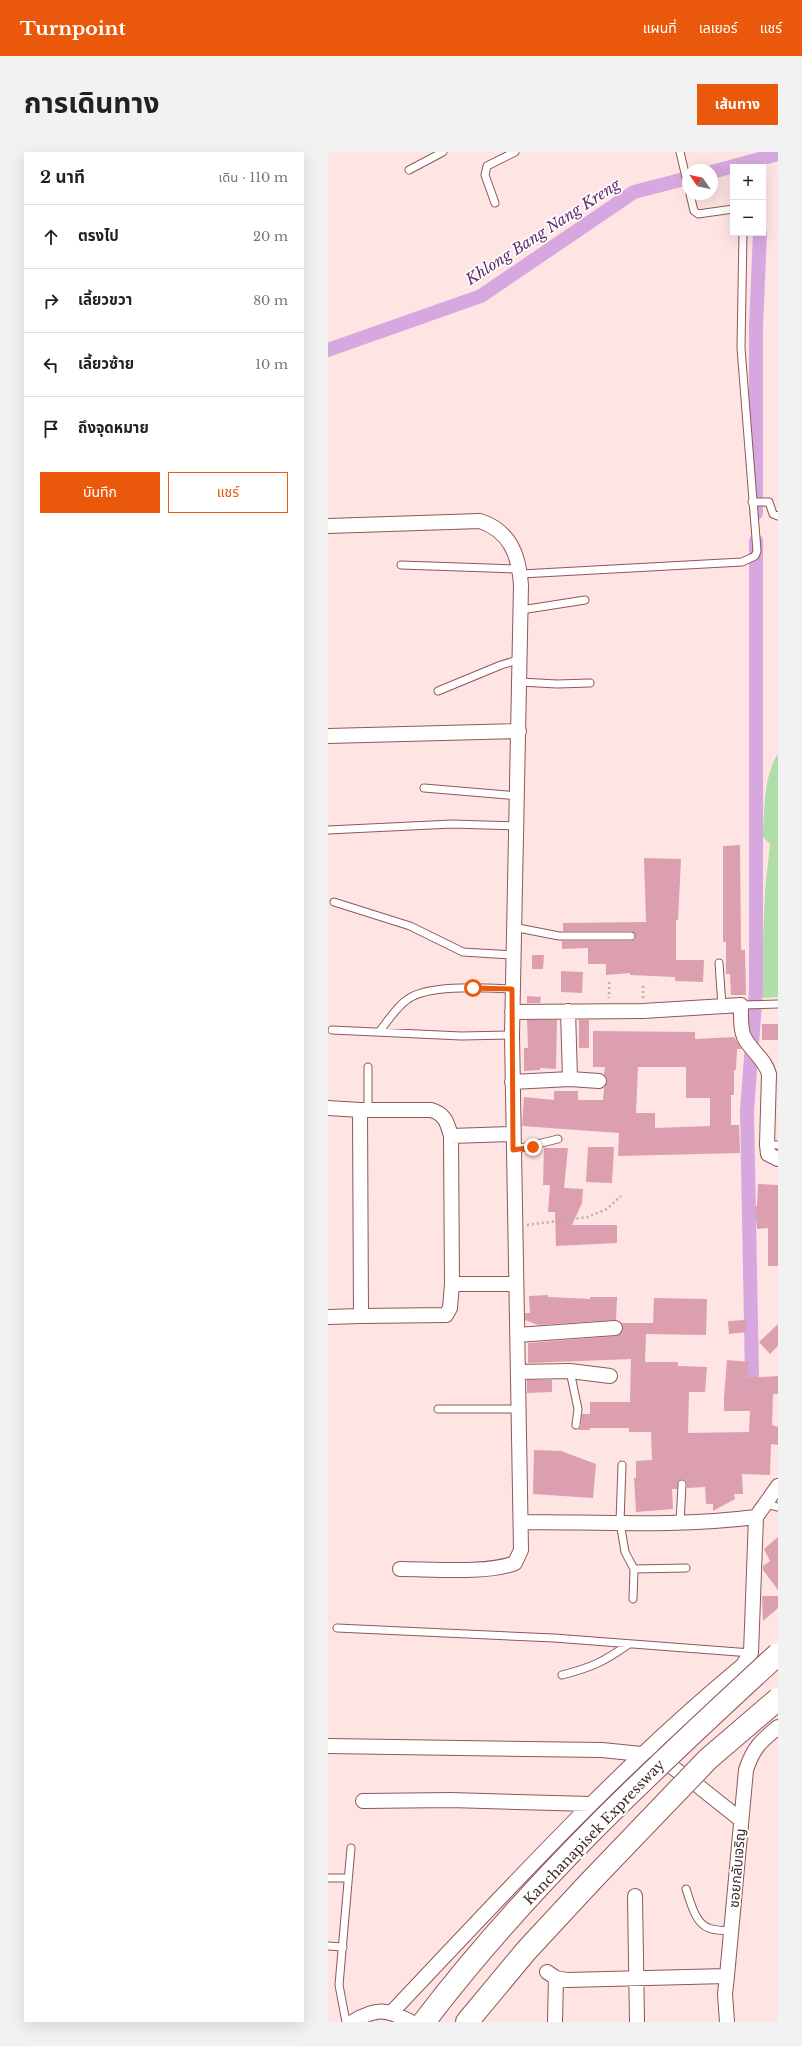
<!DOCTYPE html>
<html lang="th">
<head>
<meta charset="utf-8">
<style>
	body { margin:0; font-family:"Libre Baskerville","Noto Sans Thai",serif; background:#f2f2f2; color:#202124 }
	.controls { position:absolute; right:12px; top:12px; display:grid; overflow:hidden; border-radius:0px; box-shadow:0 4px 16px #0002 }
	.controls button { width:36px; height:36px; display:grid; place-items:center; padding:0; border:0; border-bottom:1px solid #e0e0e0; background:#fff; color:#202124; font:20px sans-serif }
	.compass { position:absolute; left:354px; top:12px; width:36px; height:36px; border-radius:50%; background:#fff; box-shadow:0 4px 16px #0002; rotate:304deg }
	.stop { position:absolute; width:12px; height:12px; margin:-9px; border:3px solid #ea580c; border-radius:50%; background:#fff }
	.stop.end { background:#ea580c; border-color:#fff; box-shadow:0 1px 4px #0008 }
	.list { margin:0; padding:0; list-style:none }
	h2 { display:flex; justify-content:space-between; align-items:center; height:52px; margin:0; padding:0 16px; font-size:17px }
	h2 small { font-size:13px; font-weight:400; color:#757577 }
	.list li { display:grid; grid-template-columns:26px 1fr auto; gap:12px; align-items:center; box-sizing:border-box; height:64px; padding:0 16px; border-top:1px solid #e0e0e0 }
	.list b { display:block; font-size:15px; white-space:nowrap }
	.list em { font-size:13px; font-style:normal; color:#757577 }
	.actions { display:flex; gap:8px; padding:12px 16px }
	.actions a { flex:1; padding:9px 0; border:1px solid #ea580c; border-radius:0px; text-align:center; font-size:14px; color:#ea580c }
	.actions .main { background:#ea580c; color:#fff }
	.icon { flex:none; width:22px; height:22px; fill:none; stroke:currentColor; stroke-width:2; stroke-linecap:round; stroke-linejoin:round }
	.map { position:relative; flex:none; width:450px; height:1870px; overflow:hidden; border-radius:0px }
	header { display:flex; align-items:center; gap:24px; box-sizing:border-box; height:56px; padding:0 20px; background:#ea580c; color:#fff }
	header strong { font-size:19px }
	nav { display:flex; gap:22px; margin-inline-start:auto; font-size:14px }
	.intro { display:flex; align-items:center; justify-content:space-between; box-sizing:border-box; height:96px; padding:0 24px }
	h1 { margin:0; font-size:28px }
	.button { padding:10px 18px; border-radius:0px; background:#ea580c; color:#fff; font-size:14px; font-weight:700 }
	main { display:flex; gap:24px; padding:0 24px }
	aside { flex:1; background:#fff; border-radius:0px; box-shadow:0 4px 16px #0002 }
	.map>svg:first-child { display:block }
	.green { fill:#afdea8 }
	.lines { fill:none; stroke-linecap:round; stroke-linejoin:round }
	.canal { stroke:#d6a8df; stroke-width:14 }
	.building { fill:#db9faf; fill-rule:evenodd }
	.lane-casing { stroke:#8f5856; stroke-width:9 }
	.street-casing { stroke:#8f5856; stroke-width:16 }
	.highway-casing { stroke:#8f5856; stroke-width:24 }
	.path { stroke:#c4aaa9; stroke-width:2.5; stroke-dasharray:2 3; stroke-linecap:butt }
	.lane { stroke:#fff; stroke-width:7 }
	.street { stroke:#fff; stroke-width:14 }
	.highway { stroke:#fff; stroke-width:22 }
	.highway-bridge-casing { stroke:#8f5856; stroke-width:24; stroke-linecap:butt }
	.highway-bridge { stroke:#fff; stroke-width:22 }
	.route { stroke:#ea580c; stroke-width:5 }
	.labels { text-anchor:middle; stroke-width:3.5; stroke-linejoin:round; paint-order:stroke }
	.street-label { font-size:14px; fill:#412928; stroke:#fff }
	.water-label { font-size:15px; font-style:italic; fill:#632b6d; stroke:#fff }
</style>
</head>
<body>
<header>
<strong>Turnpoint</strong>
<nav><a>แผนที่</a><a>เลเยอร์</a><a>แชร์</a></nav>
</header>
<div class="intro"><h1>การเดินทาง</h1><a class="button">เส้นทาง</a></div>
<main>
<aside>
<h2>2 นาที<small>เดิน · 110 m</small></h2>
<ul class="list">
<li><svg class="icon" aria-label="ahead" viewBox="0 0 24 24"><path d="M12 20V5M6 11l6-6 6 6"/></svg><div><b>ตรงไป</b></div><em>20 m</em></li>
<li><svg class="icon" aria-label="right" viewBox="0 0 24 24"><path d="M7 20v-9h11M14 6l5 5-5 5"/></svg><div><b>เลี้ยวขวา</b></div><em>80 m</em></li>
<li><svg class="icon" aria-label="left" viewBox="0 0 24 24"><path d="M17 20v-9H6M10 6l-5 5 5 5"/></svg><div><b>เลี้ยวซ้าย</b></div><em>10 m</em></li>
<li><svg class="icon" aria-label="arrive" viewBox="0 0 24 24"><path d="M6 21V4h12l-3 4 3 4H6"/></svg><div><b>ถึงจุดหมาย</b></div></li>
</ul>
<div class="actions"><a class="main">บันทึก</a><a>แชร์</a></div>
</aside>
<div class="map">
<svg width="450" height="1870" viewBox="0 0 450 1870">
	<rect width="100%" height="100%" fill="#fee4e2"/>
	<!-- green -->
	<path class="green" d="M450,602V845L433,846L437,739L442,692L435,685C436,662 436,621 450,602Z"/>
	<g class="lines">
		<!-- canal -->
		<path class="canal" d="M384,20L450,2
			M0,198L153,144L306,40L360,26
			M428,361V175L432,81
			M424,1225L419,959L428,838V389"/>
	</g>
	<!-- building -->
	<path class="building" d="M412,693L413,798H417L418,843H403L402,822H398V790H395V694Z
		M316,706L353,707L350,768H348V808H376L375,830L347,829V825L302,823V821L278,823V812H260V796L234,797V789H303L307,787V782L303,779H235V771L318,770Z
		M204,803H216L215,817H204Z
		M233,819L255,820L254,841L233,840Z
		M199,844L213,845L212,851H199Z
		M199,868H229L228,917L212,916V918L196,919V896H200Z
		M251,868H261V896H251Z
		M434,872H450V888H434Z
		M265,879L367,880V887L406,885L414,897H409L408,918H406V943H403V973H411L412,1001L290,1004L291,981L194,974L196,945L226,948V939H250V948H275L276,936L279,929L276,922L277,915H265ZM310,915H358V946H382V974L327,976V961H308Z
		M260,995H286L284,1031L258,1030Z
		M216,996H240L236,1036L255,1037L254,1051L244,1073H289V1091L228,1094L227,1060H220L222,1033H215Z
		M430,1032L450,1033V1114H440V1076L429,1077L427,1054H429Z
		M220,1143V1145L262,1147V1145H289L288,1168L210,1173L197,1168V1161H202L201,1144Z
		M326,1146L379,1147L378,1183L318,1182L317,1210H350V1214L379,1215L377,1240H361L360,1281L421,1280L422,1259H396V1245L399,1208L421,1210L420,1223L417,1226L450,1224V1242H445L444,1273L450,1275V1293L443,1292L442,1323L414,1322L415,1342H406L407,1347L385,1359V1352H378L377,1335L359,1336L358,1329L354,1327L350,1330L349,1337H344L345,1357L308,1360L306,1326H308V1309L324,1308L323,1280H301V1276H262V1278H250L253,1274L254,1262H262V1250H302L303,1207L200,1211V1191L288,1184L295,1179L293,1171H325Z
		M418,1168L419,1180L401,1182L400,1169Z
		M450,1172V1194L442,1202L431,1190Z
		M199,1228H224V1240L199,1241Z
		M206,1298L233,1299L268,1312L265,1346L205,1342Z
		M450,1385V1438L435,1418V1414L442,1409L436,1397Z
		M434,1444H450V1456L435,1469Z"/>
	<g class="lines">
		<defs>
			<path id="lane" d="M352,0L360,34
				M81,18L115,0
				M362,42L366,59L370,62L405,57
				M167,51L157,23L159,14L187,0
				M424,350H441L445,362L450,364
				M73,413L191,417
				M193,422L414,410L427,404L429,399L413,196L415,81
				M193,458L257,448
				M192,530L229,532L262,531
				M110,539L173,513L193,507
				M96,636L190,644
				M0,678L124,672L188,674
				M6,750L82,774L135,800L184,803
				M185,775L231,784H303
				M391,811L394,854
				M413,853L450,852
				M4,878L133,884L184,883
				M51,880C60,869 68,855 80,847C101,832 158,836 184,837
				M40,915V958
				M439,993H450
				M185,998L230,987
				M242,1219L250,1257L248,1273
				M110,1257H190
				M294,1313L292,1370L297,1400L306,1417L305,1447
				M437,1352L450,1355
				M352,1371L354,1332
				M306,1417L358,1416
				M9,1476L226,1486L423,1501
				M234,1523C265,1515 275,1510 301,1492
				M0,1726H20
				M358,1737C362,1748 367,1772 381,1776C387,1779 396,1778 403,1779
				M0,1794L15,1795
				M18,1870L11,1833L23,1696"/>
			<path id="street" d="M0,374L152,369C182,379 191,403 193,433L184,883L193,1398L187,1411C160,1422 103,1417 72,1417
				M0,584L191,579
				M240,859L242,927
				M184,860L315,859L413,853C413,863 412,876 416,885C423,899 437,907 441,922L439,993L440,1002L450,1007
				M184,930L242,927L271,929
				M0,956L32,958
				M32,958H103C117,962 119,970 123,984L124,1132L122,1156L118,1163L33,1164Z
				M123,984L185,982
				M124,1132H188
				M0,1165L33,1164
				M189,1183L287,1176
				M190,1220L242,1219L282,1224
				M428,1365L450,1334
				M0,1594L274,1598L313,1602
				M329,1604L369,1633L413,1668
				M35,1649L122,1648L262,1652
				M307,1744L309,1870
				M219,1820L228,1826L239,1828L399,1824
				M64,1860C177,1741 287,1619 414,1514L423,1501L428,1365C350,1375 271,1370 193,1370
				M24,1870C49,1855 59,1857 83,1870
				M227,1870L228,1826
				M399,1870L397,1842L399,1824L418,1618C425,1596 433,1589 450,1575"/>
			<path id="highway" d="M139,1870L198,1799L262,1730"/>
		</defs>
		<!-- lane casing -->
		<use href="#lane" class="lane-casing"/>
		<!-- street casing -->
		<use href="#street" class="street-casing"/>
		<!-- highway casing -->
		<use href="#highway" class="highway-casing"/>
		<!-- path -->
		<path class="path" d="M281,830V846
			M315,846V832
			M199,1073L260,1065L279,1057L293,1044"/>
		<!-- lane -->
		<use href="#lane" class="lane"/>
		<!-- street -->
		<use href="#street" class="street"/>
		<!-- highway -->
		<use href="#highway" class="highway"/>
		<defs>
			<path id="highway-bridge" d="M262,1730L380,1607L450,1547
				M96,1870C199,1734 325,1617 450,1502"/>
		</defs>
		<!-- highway-bridge casing -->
		<use href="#highway-bridge" class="highway-bridge-casing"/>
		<!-- highway-bridge -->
		<use href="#highway-bridge" class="highway-bridge"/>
	</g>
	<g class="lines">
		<!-- route -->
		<path class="route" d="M145,836L184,837L185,998L205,995"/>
	</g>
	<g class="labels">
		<!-- street labels -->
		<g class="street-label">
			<text transform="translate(266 1680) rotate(-46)" y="5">Kanchanapisek Expressway</text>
			<text transform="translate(409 1716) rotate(-85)" y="5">ซอยกลับเจริญ</text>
		</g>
		<!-- water labels -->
		<g class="water-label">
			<text transform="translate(215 80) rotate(-33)" y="5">Khlong Bang Nang Kreng</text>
		</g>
	</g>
</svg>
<div class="controls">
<button>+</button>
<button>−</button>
</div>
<svg class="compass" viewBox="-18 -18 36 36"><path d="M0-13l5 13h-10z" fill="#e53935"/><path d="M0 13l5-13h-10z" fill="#757577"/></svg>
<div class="stop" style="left:145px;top:836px"></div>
<div class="stop end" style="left:205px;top:995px"></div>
</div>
</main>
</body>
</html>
